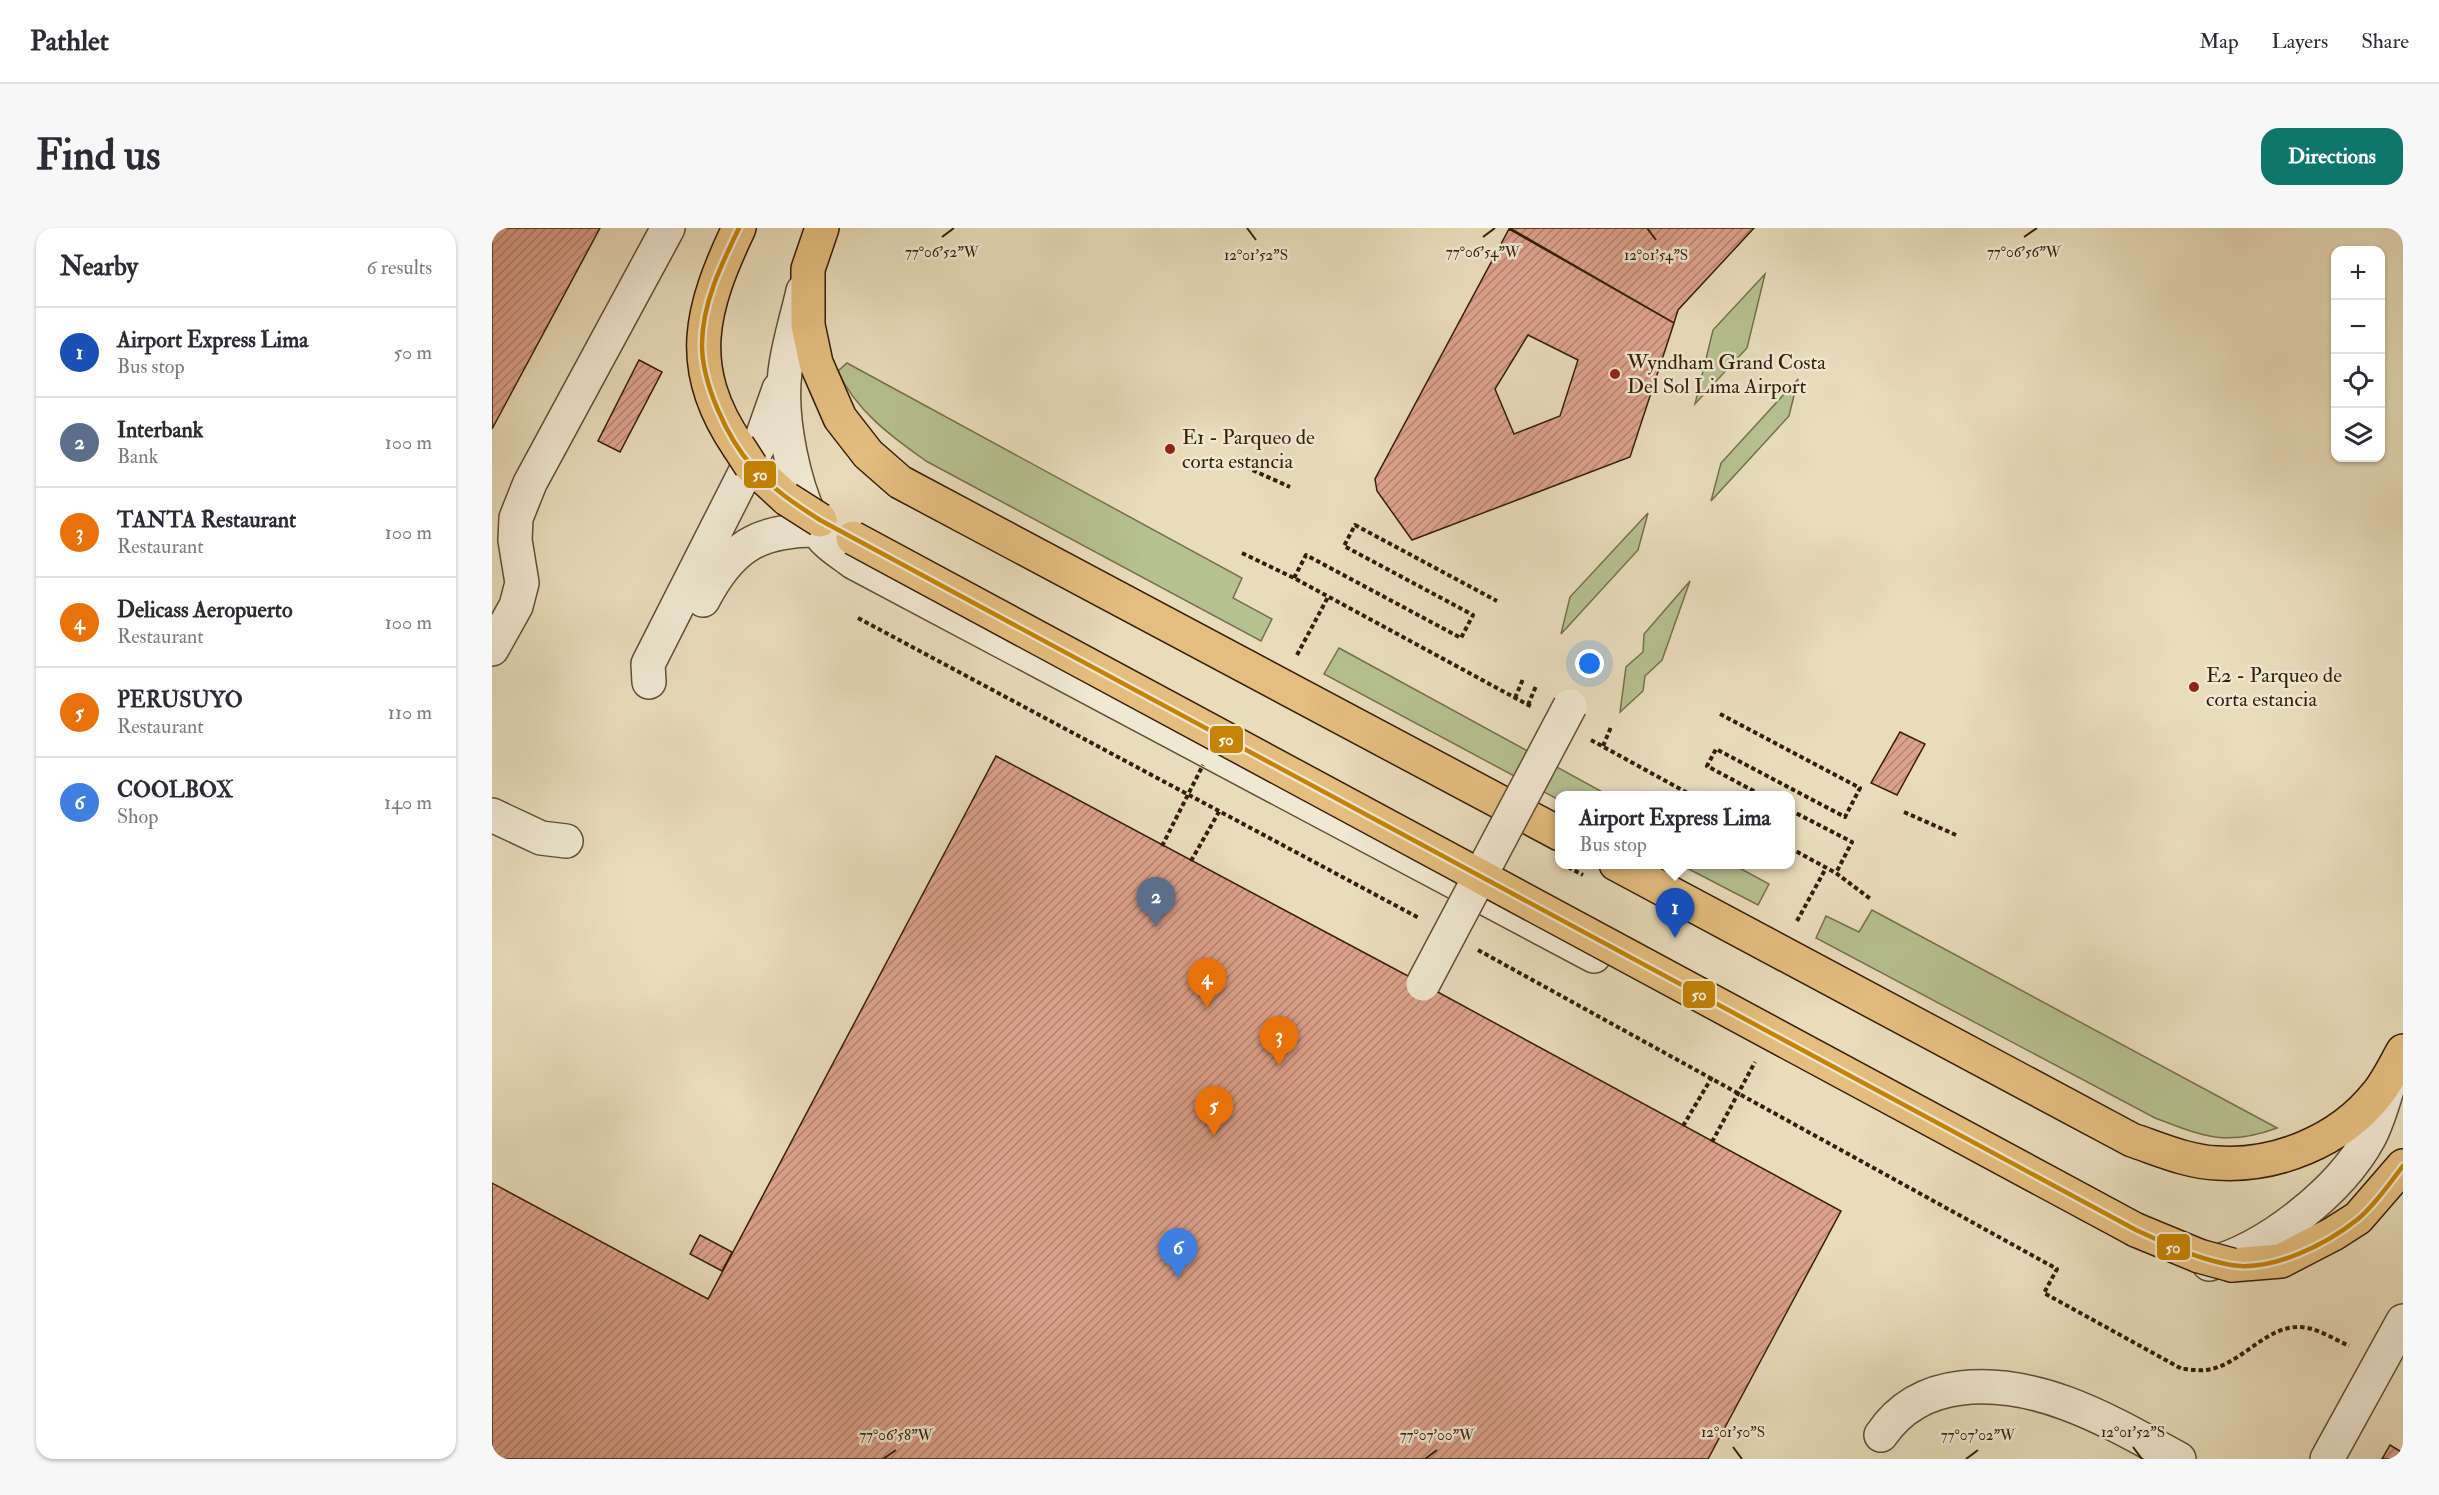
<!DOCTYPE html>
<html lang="en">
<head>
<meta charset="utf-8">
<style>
	body { margin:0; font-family:"IM FELL Double Pica",serif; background:#f7f7f7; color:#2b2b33 }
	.controls { position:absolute; right:18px; top:18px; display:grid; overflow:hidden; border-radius:12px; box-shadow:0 2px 4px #0004 }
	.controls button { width:54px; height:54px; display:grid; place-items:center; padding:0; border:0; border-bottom:2px solid #e1e1e2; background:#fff; color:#2b2b33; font:30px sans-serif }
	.you { position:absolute; left:1098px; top:436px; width:21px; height:21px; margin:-15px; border:4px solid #fff; border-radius:50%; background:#1a73e8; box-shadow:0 0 0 9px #1a73e833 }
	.badge { display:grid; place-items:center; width:39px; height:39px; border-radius:50%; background:#0f766e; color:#fff; font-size:20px; font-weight:700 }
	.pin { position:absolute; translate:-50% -50px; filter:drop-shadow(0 2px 3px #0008) }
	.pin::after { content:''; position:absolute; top:32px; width:21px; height:18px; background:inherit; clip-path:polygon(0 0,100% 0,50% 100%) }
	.popup { position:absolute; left:1063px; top:563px; width:240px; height:78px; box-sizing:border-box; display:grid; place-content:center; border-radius:12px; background:#fff; filter:drop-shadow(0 2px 4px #0005); font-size:20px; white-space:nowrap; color:#7c7c81 }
	.popup b { font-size:22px; color:#2b2b33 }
	.popup::after { content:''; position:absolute; left:50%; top:100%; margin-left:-12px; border:12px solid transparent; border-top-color:#fff }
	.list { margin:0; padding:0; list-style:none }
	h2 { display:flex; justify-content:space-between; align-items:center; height:78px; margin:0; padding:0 24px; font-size:26px }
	h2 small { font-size:20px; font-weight:400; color:#7c7c81 }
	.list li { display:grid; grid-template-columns:39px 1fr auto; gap:18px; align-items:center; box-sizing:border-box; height:90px; padding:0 24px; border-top:2px solid #e1e1e2 }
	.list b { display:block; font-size:22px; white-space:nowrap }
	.list p { margin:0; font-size:20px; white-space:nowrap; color:#7c7c81 }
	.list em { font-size:20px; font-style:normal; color:#7c7c81 }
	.icon { flex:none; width:33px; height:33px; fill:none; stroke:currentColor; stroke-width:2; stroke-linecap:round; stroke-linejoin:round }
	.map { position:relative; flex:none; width:1911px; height:1231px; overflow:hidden; border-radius:18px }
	header { display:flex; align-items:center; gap:36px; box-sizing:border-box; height:84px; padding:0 30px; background:#fff; border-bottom:2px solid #e1e1e2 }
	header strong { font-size:28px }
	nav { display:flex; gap:33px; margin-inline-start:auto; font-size:21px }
	.intro { display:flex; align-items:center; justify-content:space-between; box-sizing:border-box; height:144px; padding:0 36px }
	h1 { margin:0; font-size:42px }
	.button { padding:15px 27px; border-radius:18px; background:#0f766e; color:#fff; font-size:21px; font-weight:700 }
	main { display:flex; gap:36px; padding:0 36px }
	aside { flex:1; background:#fff; border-radius:18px; box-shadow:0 2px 4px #0004 }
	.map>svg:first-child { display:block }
	.grass { fill:#b6c090; stroke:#766f4c; stroke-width:1.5 }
	.building { fill:url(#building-hatch); stroke:#351e08; stroke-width:1.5; fill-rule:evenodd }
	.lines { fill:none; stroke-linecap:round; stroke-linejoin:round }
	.minor-casing { stroke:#624e35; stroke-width:36 }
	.major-casing { stroke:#351e08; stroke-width:36 }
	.path { stroke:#351e08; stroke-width:4; stroke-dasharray:4.5 3; stroke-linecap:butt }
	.minor { stroke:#f0e8d3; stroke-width:33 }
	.major { stroke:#e4be7e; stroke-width:33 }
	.minor-bridge-casing { stroke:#624e35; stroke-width:36; stroke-linecap:butt }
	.major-bridge-casing { stroke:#351e08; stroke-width:36; stroke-linecap:butt }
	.path-bridge { stroke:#351e08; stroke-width:4; stroke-dasharray:4.5 3; stroke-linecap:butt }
	.minor-bridge { stroke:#f0e8d3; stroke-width:33 }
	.major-bridge { stroke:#e4be7e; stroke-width:33 }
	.bus-1-casing { stroke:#f0e8d3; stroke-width:9 }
	.bus-1 { stroke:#c68402; stroke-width:4.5 }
	.ticks { fill:none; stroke:#351e08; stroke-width:2 }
	.poi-dot { fill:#8f2418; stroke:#f0e8d3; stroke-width:2 }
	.labels { text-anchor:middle; stroke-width:5; stroke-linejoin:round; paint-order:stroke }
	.poi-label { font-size:21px; fill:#351e08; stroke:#f0e8d3; text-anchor:start }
	.ticks-label { font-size:15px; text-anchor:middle; fill:#351e08; stroke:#f0e8d3; stroke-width:5; stroke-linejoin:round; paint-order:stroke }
	.line-badge { stroke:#f0e8d3; stroke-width:2 }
	.badge-label { font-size:16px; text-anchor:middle; font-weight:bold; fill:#fff }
</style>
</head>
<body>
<header>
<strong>Pathlet</strong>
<nav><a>Map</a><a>Layers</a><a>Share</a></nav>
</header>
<div class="intro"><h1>Find us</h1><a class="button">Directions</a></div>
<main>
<aside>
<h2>Nearby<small>6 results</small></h2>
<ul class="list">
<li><span class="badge" style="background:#1a4fb4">1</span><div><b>Airport Express Lima</b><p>Bus stop</p></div><em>50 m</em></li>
<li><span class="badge" style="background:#5c6f8a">2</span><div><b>Interbank</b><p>Bank</p></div><em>100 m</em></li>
<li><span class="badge" style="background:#e8710a">3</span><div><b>TANTA Restaurant</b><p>Restaurant</p></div><em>100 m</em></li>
<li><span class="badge" style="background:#e8710a">4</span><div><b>Delicass Aeropuerto</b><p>Restaurant</p></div><em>100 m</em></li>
<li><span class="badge" style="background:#e8710a">5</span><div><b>PERUSUYO</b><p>Restaurant</p></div><em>110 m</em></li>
<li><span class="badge" style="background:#3f7fe0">6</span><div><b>COOLBOX</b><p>Shop</p></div><em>140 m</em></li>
</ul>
</aside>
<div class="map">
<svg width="1911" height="1231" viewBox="0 0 1911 1231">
	<defs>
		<pattern id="building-hatch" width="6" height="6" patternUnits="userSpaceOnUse" patternTransform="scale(1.5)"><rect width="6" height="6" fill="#dda28d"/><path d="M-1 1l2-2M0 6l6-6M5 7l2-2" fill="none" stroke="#b48371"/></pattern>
	</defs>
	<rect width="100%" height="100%" fill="#e8dcbb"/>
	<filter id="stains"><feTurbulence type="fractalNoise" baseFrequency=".00333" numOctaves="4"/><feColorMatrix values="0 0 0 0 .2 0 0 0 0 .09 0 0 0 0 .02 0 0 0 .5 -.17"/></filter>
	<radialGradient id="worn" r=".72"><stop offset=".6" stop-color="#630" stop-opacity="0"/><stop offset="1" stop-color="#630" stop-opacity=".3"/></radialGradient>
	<!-- grass -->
	<path class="grass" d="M1273,46L1255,120L1203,176L1221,102Z
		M355,135L750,350L741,370L780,391L769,413L434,233C400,209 363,182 346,143Z
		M1306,151L1297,188L1219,273L1229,235Z
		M1156,285L1146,322L1069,406L1078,369Z
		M1198,353L1170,432L1153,448L1151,463L1128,484L1134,439L1151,424L1152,406Z
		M847,420L1116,567L1068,568L1067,572L832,446Z
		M1189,637H1242L1277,656L1266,677Z
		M1380,682L1785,900C1734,919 1710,908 1663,890L1324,710L1334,688L1367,704Z"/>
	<!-- building -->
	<path class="building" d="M0,0H108L0,201Z
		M1018,0H1262L1186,82L1182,95Z
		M1017,1L1182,95L1138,229L920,312L885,263L883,251ZM1036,107L1086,132L1068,188L1022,206L1003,161Z
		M147,132L170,144L128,224L106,213Z
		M1408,504L1433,516L1405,567L1379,555Z
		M504,528L931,756L1349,983L1216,1231H0V955L216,1071Z
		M208,1007L240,1024L230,1043L198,1026Z
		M1898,1217L1911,1225V1231H1890Z"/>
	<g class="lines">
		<defs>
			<path id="minor" d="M311,63C305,90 296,117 293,144C287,189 302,261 324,300C332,315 348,324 361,334L1102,728
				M211,372C238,320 265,302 324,302
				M0,421L24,378L30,355L23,312L24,290L38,255L176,0
				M157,454L156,436L268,215L287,161
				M0,587L49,610L74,613
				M1717,1036C1775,1021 1848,963 1877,910C1887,892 1892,869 1899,850
				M1389,1207C1408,1179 1435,1164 1469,1160C1548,1151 1619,1194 1687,1231
				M1835,1231L1911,1093"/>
			<path id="major" d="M330,0L316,41V97L324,135L348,190L376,226L408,254L1068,606
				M246,218C192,139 209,80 247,0
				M259,238L295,271
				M1124,636L1640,912C1667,921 1696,934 1725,935C1784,939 1848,913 1885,866C1895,854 1903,837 1911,823
				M1644,1002L1707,1028
				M1740,1037L1789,1033L1841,1006L1866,990L1911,938"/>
		</defs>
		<!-- minor casing -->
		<use href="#minor" class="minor-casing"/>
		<!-- major casing -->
		<use href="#major" class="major-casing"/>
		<!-- path -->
		<path class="path" d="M747,236L798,259
			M750,325L802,350L1040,479
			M802,350L814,327L969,410L981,387L852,318L863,297L1005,373
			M366,390L927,690
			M805,427L836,369
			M1023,470L1031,451
			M1036,477L1044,458
			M1228,486L1368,560L1353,589L1224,521L1215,538L1271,568
			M1099,512L1201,568
			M1111,518L1119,499
			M1298,582L1360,614L1344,645
			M1412,584L1464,607
			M1298,620L1344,645L1380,672
			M699,633L728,582
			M1076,639L1091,647
			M1305,693L1334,640
			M986,722L1565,1041L1552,1065L1690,1141C1697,1141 1705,1143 1713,1142C1747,1139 1771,1100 1805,1099C1822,1098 1842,1111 1857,1118
			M1191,898L1220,849"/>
		<!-- minor -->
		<use href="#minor" class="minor"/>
		<!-- major -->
		<use href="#major" class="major"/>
		<defs>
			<path id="minor-bridge" d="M931,756L1078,478"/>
			<path id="major-bridge" d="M246,218L259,238
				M295,271L328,292
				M361,310L1644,1002
				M1707,1028L1740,1037"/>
		</defs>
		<!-- minor-bridge casing -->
		<use href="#minor-bridge" class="minor-bridge-casing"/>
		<!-- major-bridge casing -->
		<use href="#major-bridge" class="major-bridge-casing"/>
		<!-- path-bridge -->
		<path class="path-bridge" d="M670,618L711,537
			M1220,914L1263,834"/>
		<!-- minor-bridge -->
		<use href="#minor-bridge" class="minor-bridge"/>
		<!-- major-bridge -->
		<use href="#major-bridge" class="major-bridge"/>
		<defs>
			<path id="bus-1" d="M247,0C229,37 210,76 210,117C210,155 235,210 260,238C279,260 303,276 328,292L1644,1002C1674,1016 1705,1031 1739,1037C1780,1044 1835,1016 1866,991C1883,977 1897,956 1911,938"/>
		</defs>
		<!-- bus-1 casing -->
		<use href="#bus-1" class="bus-1-casing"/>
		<!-- bus-1 -->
		<use href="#bus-1" class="bus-1"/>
	</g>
	<!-- ticks -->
	<path class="ticks" d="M755,0L764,12M1155,0L1164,12M450,9L462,0M991,9L1003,0M1532,9L1545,0M1241,1219L1250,1231M1641,1219L1650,1231M391,1231L404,1222M933,1231L945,1222M1474,1231L1486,1222"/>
	<!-- markers -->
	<g class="poi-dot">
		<circle cx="1123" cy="146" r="6"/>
		<circle cx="678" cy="221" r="6"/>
		<circle cx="1702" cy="459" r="6"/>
	</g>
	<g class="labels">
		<!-- poi labels -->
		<g class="poi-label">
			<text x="1135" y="141">Wyndham Grand Costa<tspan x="1135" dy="24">Del Sol Lima Airport</tspan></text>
			<text x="690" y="216">E1 - Parqueo de<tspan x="690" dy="24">corta estancia</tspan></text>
			<text x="1714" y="454">E2 - Parqueo de<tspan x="1714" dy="24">corta estancia</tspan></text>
		</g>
	</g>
	<g class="ticks-label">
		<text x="450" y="29">77°06'52"W</text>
		<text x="991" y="29">77°06'54"W</text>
		<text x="1532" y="29">77°06'56"W</text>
		<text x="764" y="32">12°01'52"S</text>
		<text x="1164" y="32">12°01'54"S</text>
		<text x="1241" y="1209">12°01'50"S</text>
		<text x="1641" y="1209">12°01'52"S</text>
		<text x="404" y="1212">77°06'58"W</text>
		<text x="945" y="1212">77°07'00"W</text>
		<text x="1486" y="1212">77°07'02"W</text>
	</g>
	<g class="line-badge">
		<rect x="251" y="232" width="34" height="29" rx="6" fill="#c68402"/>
		<rect x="717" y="497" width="35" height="29" rx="6" fill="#c68402"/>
		<rect x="1190" y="752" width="34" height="29" rx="6" fill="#c68402"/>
		<rect x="1664" y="1005" width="35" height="28" rx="6" fill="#c68402"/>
	</g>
	<g class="badge-label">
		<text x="268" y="252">50</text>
		<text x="734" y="517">50</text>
		<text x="1207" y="772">50</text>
		<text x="1681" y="1025">50</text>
	</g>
	<rect width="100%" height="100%" filter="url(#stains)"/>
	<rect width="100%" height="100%" fill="url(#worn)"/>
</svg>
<div class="controls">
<button>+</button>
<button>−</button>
<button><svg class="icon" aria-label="locate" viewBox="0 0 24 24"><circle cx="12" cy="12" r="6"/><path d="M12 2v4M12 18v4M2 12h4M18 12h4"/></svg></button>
<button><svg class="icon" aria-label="layers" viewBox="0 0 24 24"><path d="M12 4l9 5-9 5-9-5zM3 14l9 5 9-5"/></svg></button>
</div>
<div class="you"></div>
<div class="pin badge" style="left:1183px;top:710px;background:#1a4fb4">1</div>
<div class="popup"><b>Airport Express Lima</b>Bus stop</div>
<div class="pin badge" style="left:664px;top:699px;background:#5c6f8a">2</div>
<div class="pin badge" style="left:787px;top:838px;background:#e8710a">3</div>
<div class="pin badge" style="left:715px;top:780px;background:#e8710a">4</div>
<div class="pin badge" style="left:722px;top:908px;background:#e8710a">5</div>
<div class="pin badge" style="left:686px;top:1050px;background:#3f7fe0">6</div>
</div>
</main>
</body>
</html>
